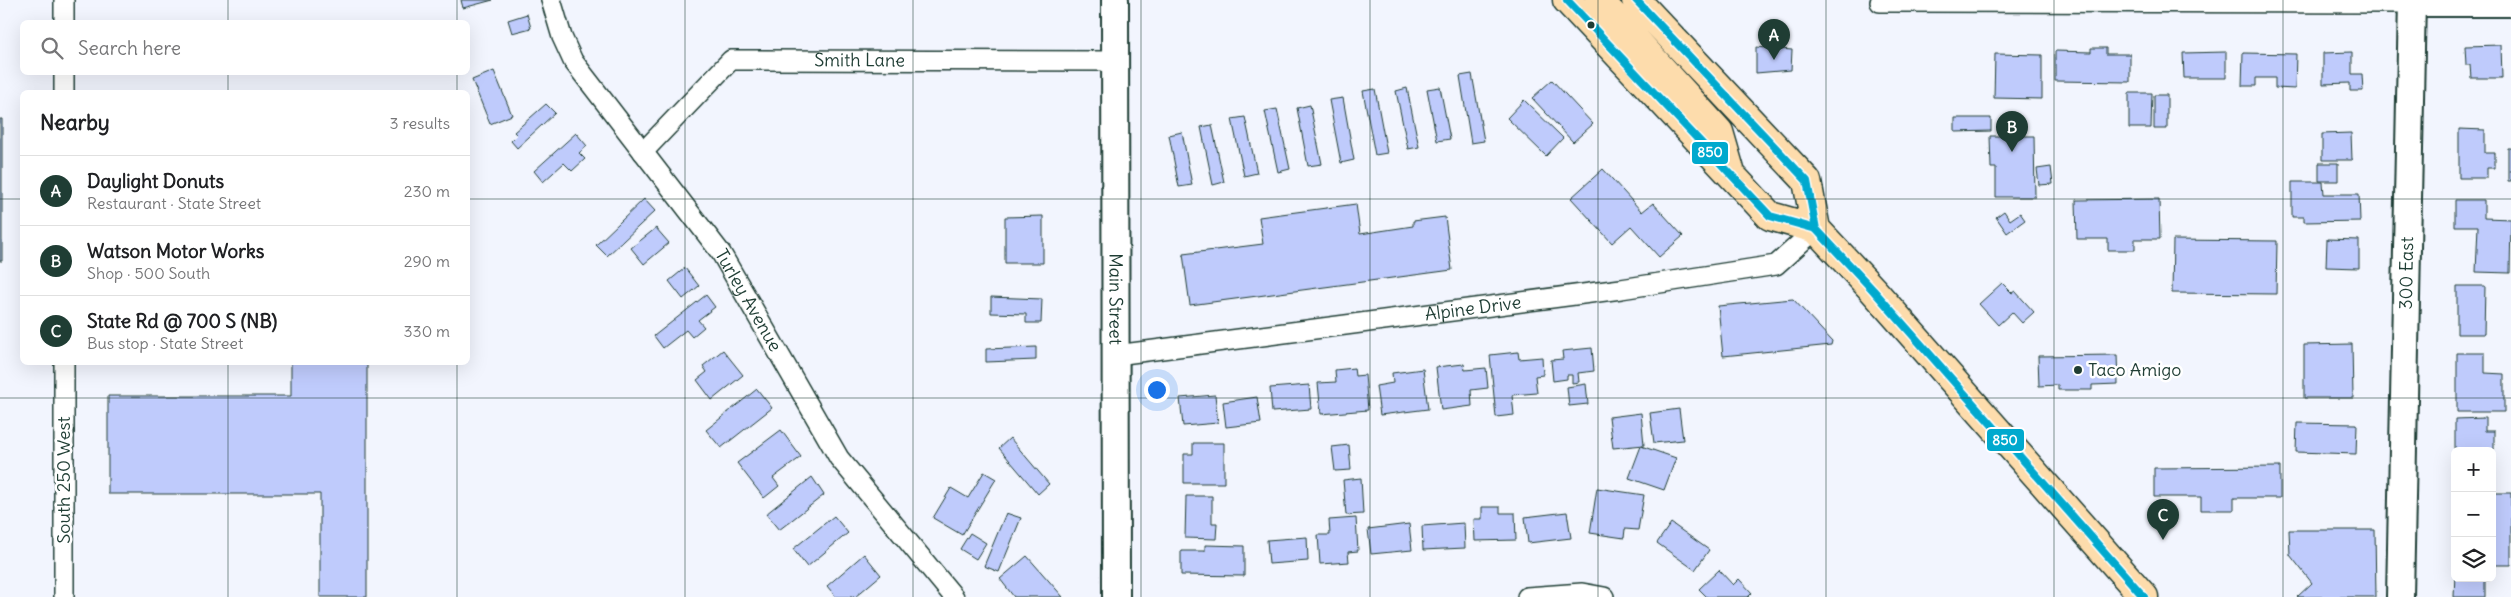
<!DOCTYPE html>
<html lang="en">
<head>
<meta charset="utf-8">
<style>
	body { margin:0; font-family:Delius,sans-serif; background:#f2f2f2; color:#202124 }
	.controls { position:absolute; right:15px; bottom:15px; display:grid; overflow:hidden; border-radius:8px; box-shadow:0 5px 20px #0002 }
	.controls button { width:45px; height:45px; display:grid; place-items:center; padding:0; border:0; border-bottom:1px solid #e0e0e0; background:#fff; color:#202124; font:25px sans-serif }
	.you { position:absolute; left:1156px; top:389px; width:18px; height:18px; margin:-12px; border:4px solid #fff; border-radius:50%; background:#1a73e8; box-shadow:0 0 0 8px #1a73e833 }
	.badge { display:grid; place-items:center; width:32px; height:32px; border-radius:50%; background:#1f3d34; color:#fff; font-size:16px; font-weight:700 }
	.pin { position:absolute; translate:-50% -41px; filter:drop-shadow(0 1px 2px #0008) }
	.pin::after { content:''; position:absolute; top:26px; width:18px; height:15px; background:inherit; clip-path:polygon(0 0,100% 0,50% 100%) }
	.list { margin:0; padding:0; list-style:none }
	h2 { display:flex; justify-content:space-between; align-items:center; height:65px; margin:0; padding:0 20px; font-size:21px }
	h2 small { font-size:16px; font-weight:400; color:#757577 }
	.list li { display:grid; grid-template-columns:32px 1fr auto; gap:15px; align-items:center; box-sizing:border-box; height:70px; padding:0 20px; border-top:1px solid #e0e0e0 }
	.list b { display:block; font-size:19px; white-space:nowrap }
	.list p { margin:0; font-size:16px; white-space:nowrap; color:#757577 }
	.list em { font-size:16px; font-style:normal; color:#757577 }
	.icon { flex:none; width:28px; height:28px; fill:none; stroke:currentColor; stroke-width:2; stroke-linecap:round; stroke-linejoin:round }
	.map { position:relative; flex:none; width:2511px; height:597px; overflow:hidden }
	.search { position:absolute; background:#fff; box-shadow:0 5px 20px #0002; left:20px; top:20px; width:450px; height:55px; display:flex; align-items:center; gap:12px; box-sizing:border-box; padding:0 18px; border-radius:8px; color:#757577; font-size:19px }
	.panel { position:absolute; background:#fff; box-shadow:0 5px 20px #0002; left:20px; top:90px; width:450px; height:275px; border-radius:8px }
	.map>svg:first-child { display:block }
	.building { fill:#bfcbfc; stroke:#1f3d34 }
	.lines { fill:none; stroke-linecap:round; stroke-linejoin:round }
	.street-casing { stroke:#1f3d34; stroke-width:22 }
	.secondary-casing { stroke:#1f3d34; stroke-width:30 }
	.primary-casing { stroke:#1f3d34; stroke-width:31 }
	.street { stroke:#fff; stroke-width:19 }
	.secondary { stroke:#fff; stroke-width:26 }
	.primary { stroke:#fddcac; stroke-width:28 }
	.bus-1-casing { stroke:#fff; stroke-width:11 }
	.bus-1 { stroke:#00a9ce; stroke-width:8 }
	.grid { fill:none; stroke:#1f3d34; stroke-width:1; stroke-opacity:0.55 }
	.bus-dot { fill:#1f3d34; stroke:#fff; stroke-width:2 }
	.labels { text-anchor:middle; stroke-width:5; stroke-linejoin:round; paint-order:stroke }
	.street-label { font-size:18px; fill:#1f3d34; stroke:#fff }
	.poi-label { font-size:18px; fill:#1f3d34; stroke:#fff; text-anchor:start }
	.line-badge { stroke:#fff; stroke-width:2 }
	.badge-label { font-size:14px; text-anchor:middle; font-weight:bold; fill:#fff }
</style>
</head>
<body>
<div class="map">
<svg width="2511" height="597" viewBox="0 0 2511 597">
	<rect width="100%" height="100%" fill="#f2f5fe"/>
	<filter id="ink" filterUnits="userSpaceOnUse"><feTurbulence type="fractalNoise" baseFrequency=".02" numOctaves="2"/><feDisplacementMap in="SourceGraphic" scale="10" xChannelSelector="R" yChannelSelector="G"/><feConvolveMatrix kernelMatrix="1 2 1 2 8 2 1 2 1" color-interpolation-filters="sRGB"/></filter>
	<g filter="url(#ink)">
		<!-- building -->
		<path class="building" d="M461,0H493L463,8Z
			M527,14L531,28L512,33L508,20Z
			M2501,45L2502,78H2471L2470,65H2466L2465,46Z
			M1756,47L1792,50L1791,70L1756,73Z
			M2091,48H2106V54H2130V82L2055,81V51L2091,52Z
			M2226,52V78H2184L2183,53Z
			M2352,52V74H2362L2363,91H2350V83L2323,84V53Z
			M2243,53L2296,54L2295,89L2275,88V78H2256V86H2242Z
			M1995,54L2042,55V99L1994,98Z
			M494,71L512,115L490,124L472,80Z
			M1472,74L1484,141L1471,143L1460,76Z
			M1552,80L1593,124L1573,142L1532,98Z
			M1440,87L1450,139L1437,141L1427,89Z
			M1407,88L1419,147L1408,149L1396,91Z
			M1375,89L1387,153L1375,155L1363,91Z
			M2129,93H2152L2151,128H2129Z
			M2154,95H2167V129H2154Z
			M1343,98L1354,160L1341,163L1329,100Z
			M1524,100L1563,138L1546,156L1507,118Z
			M546,104L555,113L517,148L511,141L517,135L514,132Z
			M1310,105L1322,164L1308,166L1297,108Z
			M1277,109L1290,169L1278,172L1265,111Z
			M1245,117L1257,173L1244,176L1232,119Z
			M1955,118H1991V131L1955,132Z
			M0,119H2V261H0Z
			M1212,125L1224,182L1213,185L1201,127Z
			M2459,129L2485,130V153H2495V168H2487V178H2459Z
			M1182,132L1192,185L1179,187L1169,135Z
			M576,133L587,146L579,153L585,159L572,171L564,163L543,182L534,171Z
			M2351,133L2352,160H2322V134Z
			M1990,136H2034L2035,197H1996V168H1991Z
			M2508,148H2511V181H2508Z
			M2319,163H2338V181H2319Z
			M2051,167L2053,184L2039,185L2037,169Z
			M1603,169L1642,212L1653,203L1683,236L1659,257L1631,226L1612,243L1571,198Z
			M2292,182H2323L2324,194H2359L2360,221L2304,222V217H2292Z
			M644,199L655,211L607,256L596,245Z
			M2159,199L2160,239H2135V250H2108V239H2077L2076,200Z
			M2455,200H2484V218L2511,219L2510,273L2476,272L2478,226H2455Z
			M1356,204L1360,234L1413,226V221L1445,217L1452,270L1190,305L1183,254L1263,244L1259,217Z
			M2004,211L2010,220L2020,213L2025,220L2007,233L1996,217Z
			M1043,216V263H1005V217Z
			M656,228L669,243L644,264L631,248Z
			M2327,239L2359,240V268L2326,267Z
			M2173,240L2277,241L2276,294L2172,293Z
			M685,268L699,286L683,299L669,281Z
			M2002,283L2012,293L2015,291L2034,312L2022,323L2012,312L1998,325L1979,304Z
			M2457,286H2485L2484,334H2457Z
			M706,295L715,307L698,320L704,327L692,337L686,330L663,348L654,336Z
			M991,297L1042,299L1041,323H1026V314L991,313Z
			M1793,299L1832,341L1831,345L1723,356L1718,306Z
			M2352,344L2353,398H2304V345Z
			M1036,347V360L986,362V349Z
			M1592,348L1594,371L1578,373L1579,382L1572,383V375H1567V379L1553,381L1551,360L1563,359L1562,351Z
			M723,350L743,375L712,400L697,380L707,372L703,366Z
			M1518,352L1519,359L1542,357L1543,375L1535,376L1537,393L1512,395L1514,415L1496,417L1490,355Z
			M2457,353H2485V373L2504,374V412H2457Z
			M2117,355L2118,384L2092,385V390H2058V385L2039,386L2038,356Z
			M291,362H367V597H320V494H108V396H291Z
			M1464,364L1465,370L1486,368L1488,388L1471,390L1472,406L1441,410L1436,367Z
			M1354,368L1355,376L1365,375L1368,410L1321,414L1318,383L1336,382L1335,370Z
			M1423,369L1428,409L1380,415L1376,386L1393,383L1392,373Z
			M1586,384L1588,404L1569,406L1567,387Z
			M1309,385L1311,409L1272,412L1270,388Z
			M757,389L772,408L721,448L706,430Z
			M1215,395L1218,423L1183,426L1180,398Z
			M1257,397L1261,423L1226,427L1223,402Z
			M1679,409L1683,440L1654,443L1650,413Z
			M1641,413L1644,445L1613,448L1609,417Z
			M2485,418V431H2494V450L2455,451V419Z
			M2297,423L2357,424L2356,454L2296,452Z
			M781,430L801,457L773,478L779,486L764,498L737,463Z
			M1010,438L1049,484L1038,494L999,448Z
			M1193,443H1224V483H1184V454H1193Z
			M1349,445L1351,470L1335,471L1332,447Z
			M1641,446L1676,458L1664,490L1629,478Z
			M2280,467V498H2234V510H2201V497H2154V468Z
			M984,472L996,479L962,535L933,518L951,488L968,498Z
			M812,477L824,495L779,530L766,514Z
			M1361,478L1363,514L1346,515L1343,480Z
			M1597,488L1644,495L1638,530L1625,529L1624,538L1590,533Z
			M2492,493H2511V565H2492Z
			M1186,496H1212V523H1217L1216,539L1185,538Z
			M1482,507H1500V513H1515L1516,540L1475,541L1474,519H1482Z
			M1567,512L1571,538L1528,543L1525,517Z
			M1006,513L1021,518L999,572L984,566Z
			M834,516L848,533L807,567L793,549Z
			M1356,518L1358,551L1348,552L1349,562L1320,564L1318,535H1330L1329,520Z
			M1464,523L1465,548L1423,550L1422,526Z
			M1671,523L1709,550L1695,570L1657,543Z
			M1409,524L1412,550L1371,554L1368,529Z
			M2289,530H2375L2376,597H2297L2312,583L2290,555Z
			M970,533L986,543L976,559L960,549Z
			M1307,537L1308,561L1269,564L1267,540Z
			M1205,545L1244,546V576L1181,575V551H1205Z
			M864,554L881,575L855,597H836L827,586Z
			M1027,556L1063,597H1014L1000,579Z
			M1719,570L1733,585L1739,579L1752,593L1748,597H1707L1699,589Z
			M2455,574V578H2485V597H2454Z"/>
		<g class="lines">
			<defs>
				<g id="street">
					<path d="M64,0V22"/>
					<path id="s1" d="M551,0L562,37L573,61L721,253L839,458L954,597"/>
					<path d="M1880,2L2412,3"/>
					<path d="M64,72V92"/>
					<path id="s2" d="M643,152L731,60L1116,61"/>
					<path id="s3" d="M1116,355L1621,289L1776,265L1816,229"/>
					<path d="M64,597V362"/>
					<path d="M1527,597L1582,593L1604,597"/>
				</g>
				<g id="secondary">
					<path id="s4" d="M1115,0L1116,597"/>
					<path d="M2412,3H2511"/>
					<path id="s5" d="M2400,597L2412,0"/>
				</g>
				<path id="primary" d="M1567,0L1770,216L1816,229L1873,290L2144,597
					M1599,0L1719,132L1730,170
					M1636,0L1807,181L1816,229"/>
			</defs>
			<!-- street casing -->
			<use href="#street" class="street-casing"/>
			<!-- secondary casing -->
			<use href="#secondary" class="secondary-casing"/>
			<!-- primary casing -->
			<use href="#primary" class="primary-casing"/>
			<!-- street -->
			<use href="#street" class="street"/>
			<!-- secondary -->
			<use href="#secondary" class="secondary"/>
			<!-- primary -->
			<use href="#primary" class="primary"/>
			<defs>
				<path id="bus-1" d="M1567,0L1770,216L1816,229L1873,290L2144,597
					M1636,0L1807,181L1816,229L1842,257"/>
			</defs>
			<!-- bus-1 casing -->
			<use href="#bus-1" class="bus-1-casing"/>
			<!-- bus-1 -->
			<use href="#bus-1" class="bus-1"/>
		</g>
	</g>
	<!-- grid -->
	<path class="grid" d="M228,0V22M457,0V22M685,0V597M913,0V597M1141,0V597M1370,0V597M1598,0V597M1826,0V597M2054,0V597M2283,0V597M228,72V92M457,72V92M0,199H22M468,199H2511M228,362V597M457,362V597M0,398H2511"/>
	<!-- markers -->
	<g class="bus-dot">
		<circle cx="1591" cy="25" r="4.5"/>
		<circle cx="2078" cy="370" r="5"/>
	</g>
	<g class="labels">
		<!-- street labels -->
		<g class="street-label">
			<text dy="6" stroke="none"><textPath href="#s2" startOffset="256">Smith Lane</textPath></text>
			<text dy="6" stroke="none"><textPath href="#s5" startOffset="324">300 East</textPath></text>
			<text dy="6" stroke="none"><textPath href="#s4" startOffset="299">Main Street</textPath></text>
			<text dy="6" stroke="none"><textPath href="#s1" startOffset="362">Turley Avenue</textPath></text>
			<text dy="6" stroke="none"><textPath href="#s3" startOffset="360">Alpine Drive</textPath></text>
			<text transform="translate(64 480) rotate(-90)" y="6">South 250 West</text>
		</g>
		<!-- poi labels -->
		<g class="poi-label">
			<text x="2088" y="376">Taco Amigo</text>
		</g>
	</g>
	<g class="line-badge">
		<rect x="1691" y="141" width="38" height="24" rx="5" fill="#00a9ce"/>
		<rect x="1986" y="428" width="39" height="24" rx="5" fill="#00a9ce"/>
	</g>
	<g class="badge-label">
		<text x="1710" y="157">850</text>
		<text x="2005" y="445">850</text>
	</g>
</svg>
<div class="controls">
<button>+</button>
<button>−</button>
<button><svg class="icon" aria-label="layers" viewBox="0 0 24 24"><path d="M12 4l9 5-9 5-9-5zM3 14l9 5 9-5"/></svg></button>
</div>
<div class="you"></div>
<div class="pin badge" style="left:1774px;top:60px">A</div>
<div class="pin badge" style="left:2012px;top:152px">B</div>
<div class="pin badge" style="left:2163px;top:540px">C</div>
<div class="search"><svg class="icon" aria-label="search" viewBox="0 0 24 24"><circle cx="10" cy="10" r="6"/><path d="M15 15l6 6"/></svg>Search here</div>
<section class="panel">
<h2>Nearby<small>3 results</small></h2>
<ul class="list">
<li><span class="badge">A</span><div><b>Daylight Donuts</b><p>Restaurant · State Street</p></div><em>230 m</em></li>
<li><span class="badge">B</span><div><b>Watson Motor Works</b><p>Shop · 500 South</p></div><em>290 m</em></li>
<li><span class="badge">C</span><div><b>State Rd @ 700 S (NB)</b><p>Bus stop · State Street</p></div><em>330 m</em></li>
</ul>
</section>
</div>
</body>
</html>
